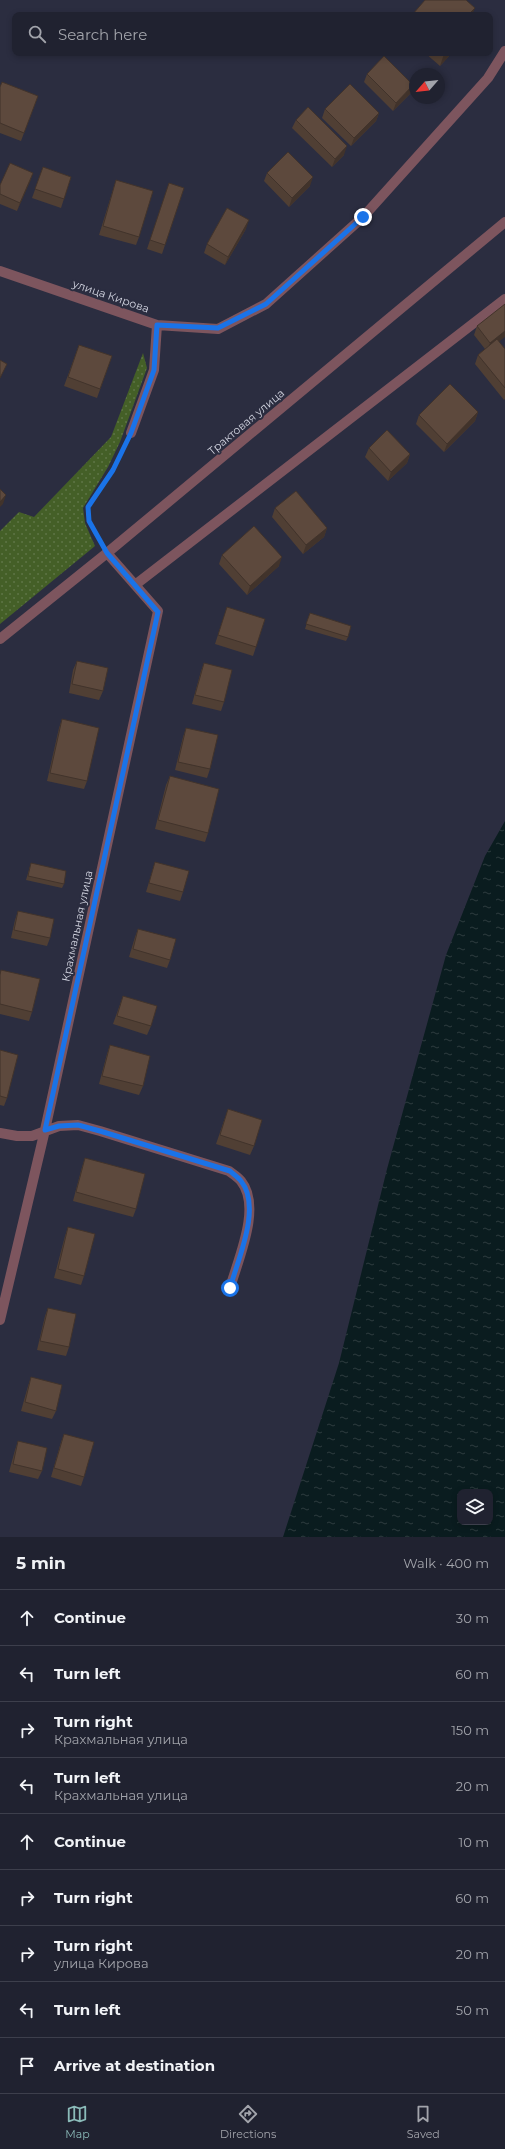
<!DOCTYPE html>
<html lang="en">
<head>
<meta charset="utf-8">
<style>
	body { margin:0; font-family:Montserrat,sans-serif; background:#2d2f3c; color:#f1f3f6 }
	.controls { position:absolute; right:12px; bottom:12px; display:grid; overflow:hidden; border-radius:8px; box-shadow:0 2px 6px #0003 }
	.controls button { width:36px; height:36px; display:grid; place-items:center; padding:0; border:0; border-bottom:1px solid #3d3f4c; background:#202230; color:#f1f3f6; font:20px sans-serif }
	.compass { position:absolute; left:409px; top:68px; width:36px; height:36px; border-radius:50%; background:#202230; box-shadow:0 2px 6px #0003; rotate:242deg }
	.stop { position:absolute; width:12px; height:12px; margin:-9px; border:3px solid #1a73e8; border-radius:50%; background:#fff }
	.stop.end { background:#1a73e8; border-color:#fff; box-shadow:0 1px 4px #0008 }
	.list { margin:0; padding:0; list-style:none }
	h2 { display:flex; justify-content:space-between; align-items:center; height:52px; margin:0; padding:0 16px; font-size:17px }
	h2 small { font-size:13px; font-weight:400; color:#a2a4ab }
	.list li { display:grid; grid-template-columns:26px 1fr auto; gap:12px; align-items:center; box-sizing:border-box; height:56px; padding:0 16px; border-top:1px solid #3d3f4c }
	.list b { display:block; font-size:15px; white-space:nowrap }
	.list p { margin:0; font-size:13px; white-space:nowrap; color:#a2a4ab }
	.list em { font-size:13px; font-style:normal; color:#a2a4ab }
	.icon { flex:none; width:22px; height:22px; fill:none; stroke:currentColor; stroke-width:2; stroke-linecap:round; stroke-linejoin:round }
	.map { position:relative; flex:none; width:505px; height:1537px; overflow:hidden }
	.search { position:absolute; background:#202230; box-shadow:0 2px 6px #0003; left:12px; right:12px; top:12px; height:44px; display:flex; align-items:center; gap:10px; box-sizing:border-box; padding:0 14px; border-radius:8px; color:#a2a4ab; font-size:15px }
	.sheet { height:556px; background:#202230 }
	nav { display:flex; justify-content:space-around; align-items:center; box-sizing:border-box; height:56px; border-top:1px solid #3d3f4c; background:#202230; font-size:11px; color:#a2a4ab }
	nav a { display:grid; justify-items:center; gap:2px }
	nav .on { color:#8bbbb9 }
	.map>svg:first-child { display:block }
	.grass { fill:url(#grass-dots) }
	.water { fill:url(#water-ripples); fill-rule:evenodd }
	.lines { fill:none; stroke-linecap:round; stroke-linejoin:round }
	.path { stroke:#6e7080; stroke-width:2.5; stroke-dasharray:1 3; stroke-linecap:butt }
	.minor { stroke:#7d555e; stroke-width:10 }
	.wall { fill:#503f34 }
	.shaded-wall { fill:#41332b }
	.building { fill:#5d493d; stroke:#41332b }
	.route { stroke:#1a73e8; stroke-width:5 }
	.labels { text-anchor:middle; stroke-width:4; stroke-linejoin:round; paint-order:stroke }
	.street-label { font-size:11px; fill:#d3d5e1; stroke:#2b2d40 }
</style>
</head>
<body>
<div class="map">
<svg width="505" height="1537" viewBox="0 0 505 1537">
	<defs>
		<pattern id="grass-dots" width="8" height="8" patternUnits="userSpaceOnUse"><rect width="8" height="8" fill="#445f27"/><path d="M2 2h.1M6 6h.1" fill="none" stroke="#5e7546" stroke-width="1.8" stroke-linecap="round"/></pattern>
		<pattern id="water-ripples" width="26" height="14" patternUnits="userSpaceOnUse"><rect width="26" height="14" fill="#0a1c1f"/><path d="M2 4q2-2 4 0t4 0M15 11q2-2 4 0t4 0" fill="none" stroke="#2d3c3f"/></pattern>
	</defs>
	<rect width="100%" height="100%" fill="#2b2d40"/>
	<!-- grass -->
	<path class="grass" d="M143,353L147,368L120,442L108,467L83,508L85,523L95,546L0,624V531L19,512L34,517L111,437Z"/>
	<!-- water -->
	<path class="water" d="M505,821V1537H283L339,1363L387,1169L446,955L485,856ZM460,1492H490V1522H460Z"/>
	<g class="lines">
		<!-- path -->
		<path class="path" d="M99,538L89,521L88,507L113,470L124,448"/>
		<!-- minor -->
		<path class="minor" d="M0,271L157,325L218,329L266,304L363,217L488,78L505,51
			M131,433L154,370L157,325
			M135,585L505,299
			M0,639L107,553L505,222
			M0,1133L17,1136H32L59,1126L78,1125L100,1131L229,1171C233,1174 238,1177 241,1181C262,1207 238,1259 230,1288
			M0,1320L45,1130L158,611L107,553"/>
	</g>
	<!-- wall -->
	<path class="wall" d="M425,53H452L440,66Z
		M367,74L413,85L410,94L393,111L364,82Z
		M0,87L38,96L21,141L0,133Z
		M325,109L379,113L376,121L351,146L322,118Z
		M296,120L344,155L332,167L292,128Z
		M43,167L71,177L61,208L32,198Z
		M33,173L17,211L0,204V185Z
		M267,173L310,186L289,207L264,181Z
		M116,180L139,237L136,245L99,235Z
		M169,183L184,188L162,254L147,249Z
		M246,229L225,265L204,253L207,244Z
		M477,326L499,342L505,349V399L504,400L475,364L478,355L485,349L474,335Z
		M79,345L112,356L97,398L64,386Z
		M478,412L475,421L444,452L416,424L419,415Z
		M369,448L410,454L407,463L388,481L365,457Z
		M275,508L327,528L324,537L303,554L272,517Z
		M222,555L279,566L247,595L219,564Z
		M227,607L256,647L253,656L215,644Z
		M310,613L348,637L346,641L305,629Z
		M77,661L103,691L99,700L69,693L73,670Z
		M204,663L224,702L221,711L192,704L201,671Z
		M62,719L87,781L84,789L47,781L59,728Z
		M186,728L210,769L207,778L175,770L183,737Z
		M170,776L208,833L205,842L155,829L166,785Z
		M155,862L183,892L180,901L146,892Z
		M31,863L64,884L62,888L26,880Z
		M18,911L50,938L47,946L11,938L15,920Z
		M138,929L170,960L167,968L129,957L135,937Z
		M1,970L32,1012L29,1021L0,1014V974Z
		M123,996L151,1026L147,1035L113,1024Z
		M110,1045L143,1086L139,1095L99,1084L107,1054Z
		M0,1050L7,1098L4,1106L0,1105Z
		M228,1109L254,1146L250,1155L216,1144Z
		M85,1158L136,1209L133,1217L73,1201L82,1167Z
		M68,1227L84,1276L81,1285L54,1278L65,1236Z
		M48,1308L69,1347L66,1356L37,1350L45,1316Z
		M31,1377L56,1411L52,1419L21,1411L28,1386Z
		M64,1434L84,1477L81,1486L51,1477L61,1442Z
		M18,1441L42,1471L38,1479L9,1472L15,1450Z"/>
	<!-- shaded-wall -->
	<path class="shaded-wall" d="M475,8L472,15H468Z
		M445,53H452L440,66L444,54Z
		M413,85L410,94L393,111L396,103Z
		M379,113L376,121L351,146L354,138Z
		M347,146L344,155L332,167L335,159Z
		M33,173L30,182L17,211L20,203Z
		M313,177L310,186L289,207L292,198Z
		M249,220L246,229L225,265L228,257Z
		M505,331V337L487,351L490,343Z
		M478,412L475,421L444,452L447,444Z
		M410,454L407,463L388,481L391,472Z
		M6,495L3,504L0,507V502Z
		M327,528L324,537L303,554L306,545Z
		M282,557L279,566L247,595L250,586Z"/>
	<!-- building -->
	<path class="building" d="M425,0H466L475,8L468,15H412Z
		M384,56L413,85L396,103L367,74Z
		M2,82L38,96L24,133L0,123V87Z
		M350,84L379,113L354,138L325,109Z
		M308,107L347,146L335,159L296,120Z
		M288,152L313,177L292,198L267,173Z
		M10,163L33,173L20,203L0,194V185Z
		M43,167L71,177L64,199L35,189Z
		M116,180L153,191L139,237L103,226Z
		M169,183L184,188L165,245L150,240Z
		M227,208L249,220L228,257L207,244Z
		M505,304V331L490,343L477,326Z
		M497,339L505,349V388L478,355Z
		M79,345L112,356L100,389L68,377Z
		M0,360L7,364L0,378Z
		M450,384L478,412L447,444L419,415Z
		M387,430L410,454L391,472L369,448Z
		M0,489L6,495L0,502Z
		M296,491L327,528L306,545L275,508Z
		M254,526L282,557L250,586L222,555Z
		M227,607L265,619L256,647L218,635Z
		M310,613L351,626L348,637L306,624Z
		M77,661L108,668L103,691L72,684Z
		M204,663L232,670L224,702L195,695Z
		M62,719L99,728L87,781L50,773Z
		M186,728L218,735L210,769L178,762Z
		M170,776L219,789L208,833L158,820Z
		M155,862L189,871L183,892L149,883Z
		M31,863L66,871L64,884L28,876Z
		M18,911L54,919L50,938L14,930Z
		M138,929L176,939L170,960L133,949Z
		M1,970L40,979L32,1012L0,1004V975Z
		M123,996L157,1006L151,1026L117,1016Z
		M110,1045L150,1056L143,1086L102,1076Z
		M0,1050L18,1055L7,1098L0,1096Z
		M228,1109L262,1120L254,1146L220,1135Z
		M85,1158L145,1174L136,1209L76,1192Z
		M68,1227L95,1234L84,1276L58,1269Z
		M48,1308L76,1314L69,1347L40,1341Z
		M31,1377L62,1385L56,1411L25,1402Z
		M64,1434L94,1442L84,1477L54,1468Z
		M18,1441L47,1448L42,1471L13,1464Z"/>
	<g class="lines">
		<!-- route -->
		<path class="route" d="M230,1288C238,1259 262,1207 241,1181C238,1177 233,1174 230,1171L100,1131L78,1125L59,1126L45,1130L158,612L107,553L89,521L88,507L113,470L131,433L154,370L157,325L218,328L266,304L363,217"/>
	</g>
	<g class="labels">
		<!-- street labels -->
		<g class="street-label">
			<text transform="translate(111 296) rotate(19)" y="4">улица Кирова</text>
			<text transform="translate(246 422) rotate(-40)" y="4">Трактовая улица</text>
			<text transform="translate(77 926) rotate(-78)" y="4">Крахмальная улица</text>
		</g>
	</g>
</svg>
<div class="controls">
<button><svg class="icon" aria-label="layers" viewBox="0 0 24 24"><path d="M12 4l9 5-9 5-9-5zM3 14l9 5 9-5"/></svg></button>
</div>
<svg class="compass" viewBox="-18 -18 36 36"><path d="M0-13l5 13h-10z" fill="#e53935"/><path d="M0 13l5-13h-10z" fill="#a2a4ab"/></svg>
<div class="stop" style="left:230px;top:1288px"></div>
<div class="stop end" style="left:363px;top:217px"></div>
<div class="search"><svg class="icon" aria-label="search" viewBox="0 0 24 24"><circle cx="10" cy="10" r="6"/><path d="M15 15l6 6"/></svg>Search here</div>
</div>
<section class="sheet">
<h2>5 min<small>Walk · 400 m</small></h2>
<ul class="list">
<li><svg class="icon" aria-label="ahead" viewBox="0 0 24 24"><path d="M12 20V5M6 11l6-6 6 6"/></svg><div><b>Continue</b></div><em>30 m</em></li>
<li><svg class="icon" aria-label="left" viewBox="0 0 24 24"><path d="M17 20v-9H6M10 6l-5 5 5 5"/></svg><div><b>Turn left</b></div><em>60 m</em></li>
<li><svg class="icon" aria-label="right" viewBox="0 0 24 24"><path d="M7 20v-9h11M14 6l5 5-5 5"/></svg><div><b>Turn right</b><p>Крахмальная улица</p></div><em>150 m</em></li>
<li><svg class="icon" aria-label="left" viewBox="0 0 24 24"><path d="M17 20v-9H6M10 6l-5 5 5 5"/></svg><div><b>Turn left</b><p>Крахмальная улица</p></div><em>20 m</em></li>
<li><svg class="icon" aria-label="ahead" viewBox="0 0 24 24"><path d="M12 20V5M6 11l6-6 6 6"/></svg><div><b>Continue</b></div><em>10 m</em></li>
<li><svg class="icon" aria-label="right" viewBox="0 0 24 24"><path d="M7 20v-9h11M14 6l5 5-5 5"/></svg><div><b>Turn right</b></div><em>60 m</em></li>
<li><svg class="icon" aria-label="right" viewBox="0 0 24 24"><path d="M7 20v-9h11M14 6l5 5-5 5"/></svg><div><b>Turn right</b><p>улица Кирова</p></div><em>20 m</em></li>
<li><svg class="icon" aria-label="left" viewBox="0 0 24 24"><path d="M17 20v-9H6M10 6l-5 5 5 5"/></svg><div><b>Turn left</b></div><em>50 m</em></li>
<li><svg class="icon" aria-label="arrive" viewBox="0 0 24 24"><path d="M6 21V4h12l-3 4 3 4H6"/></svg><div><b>Arrive at destination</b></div></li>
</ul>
</section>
<nav>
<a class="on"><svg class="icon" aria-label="map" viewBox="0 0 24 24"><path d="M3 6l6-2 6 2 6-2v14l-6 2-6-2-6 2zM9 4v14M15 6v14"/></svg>Map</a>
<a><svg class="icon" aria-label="directions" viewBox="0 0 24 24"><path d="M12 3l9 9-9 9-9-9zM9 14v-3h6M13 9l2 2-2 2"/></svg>Directions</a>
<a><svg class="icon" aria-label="saved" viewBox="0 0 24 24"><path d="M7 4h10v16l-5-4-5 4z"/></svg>Saved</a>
</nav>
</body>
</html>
